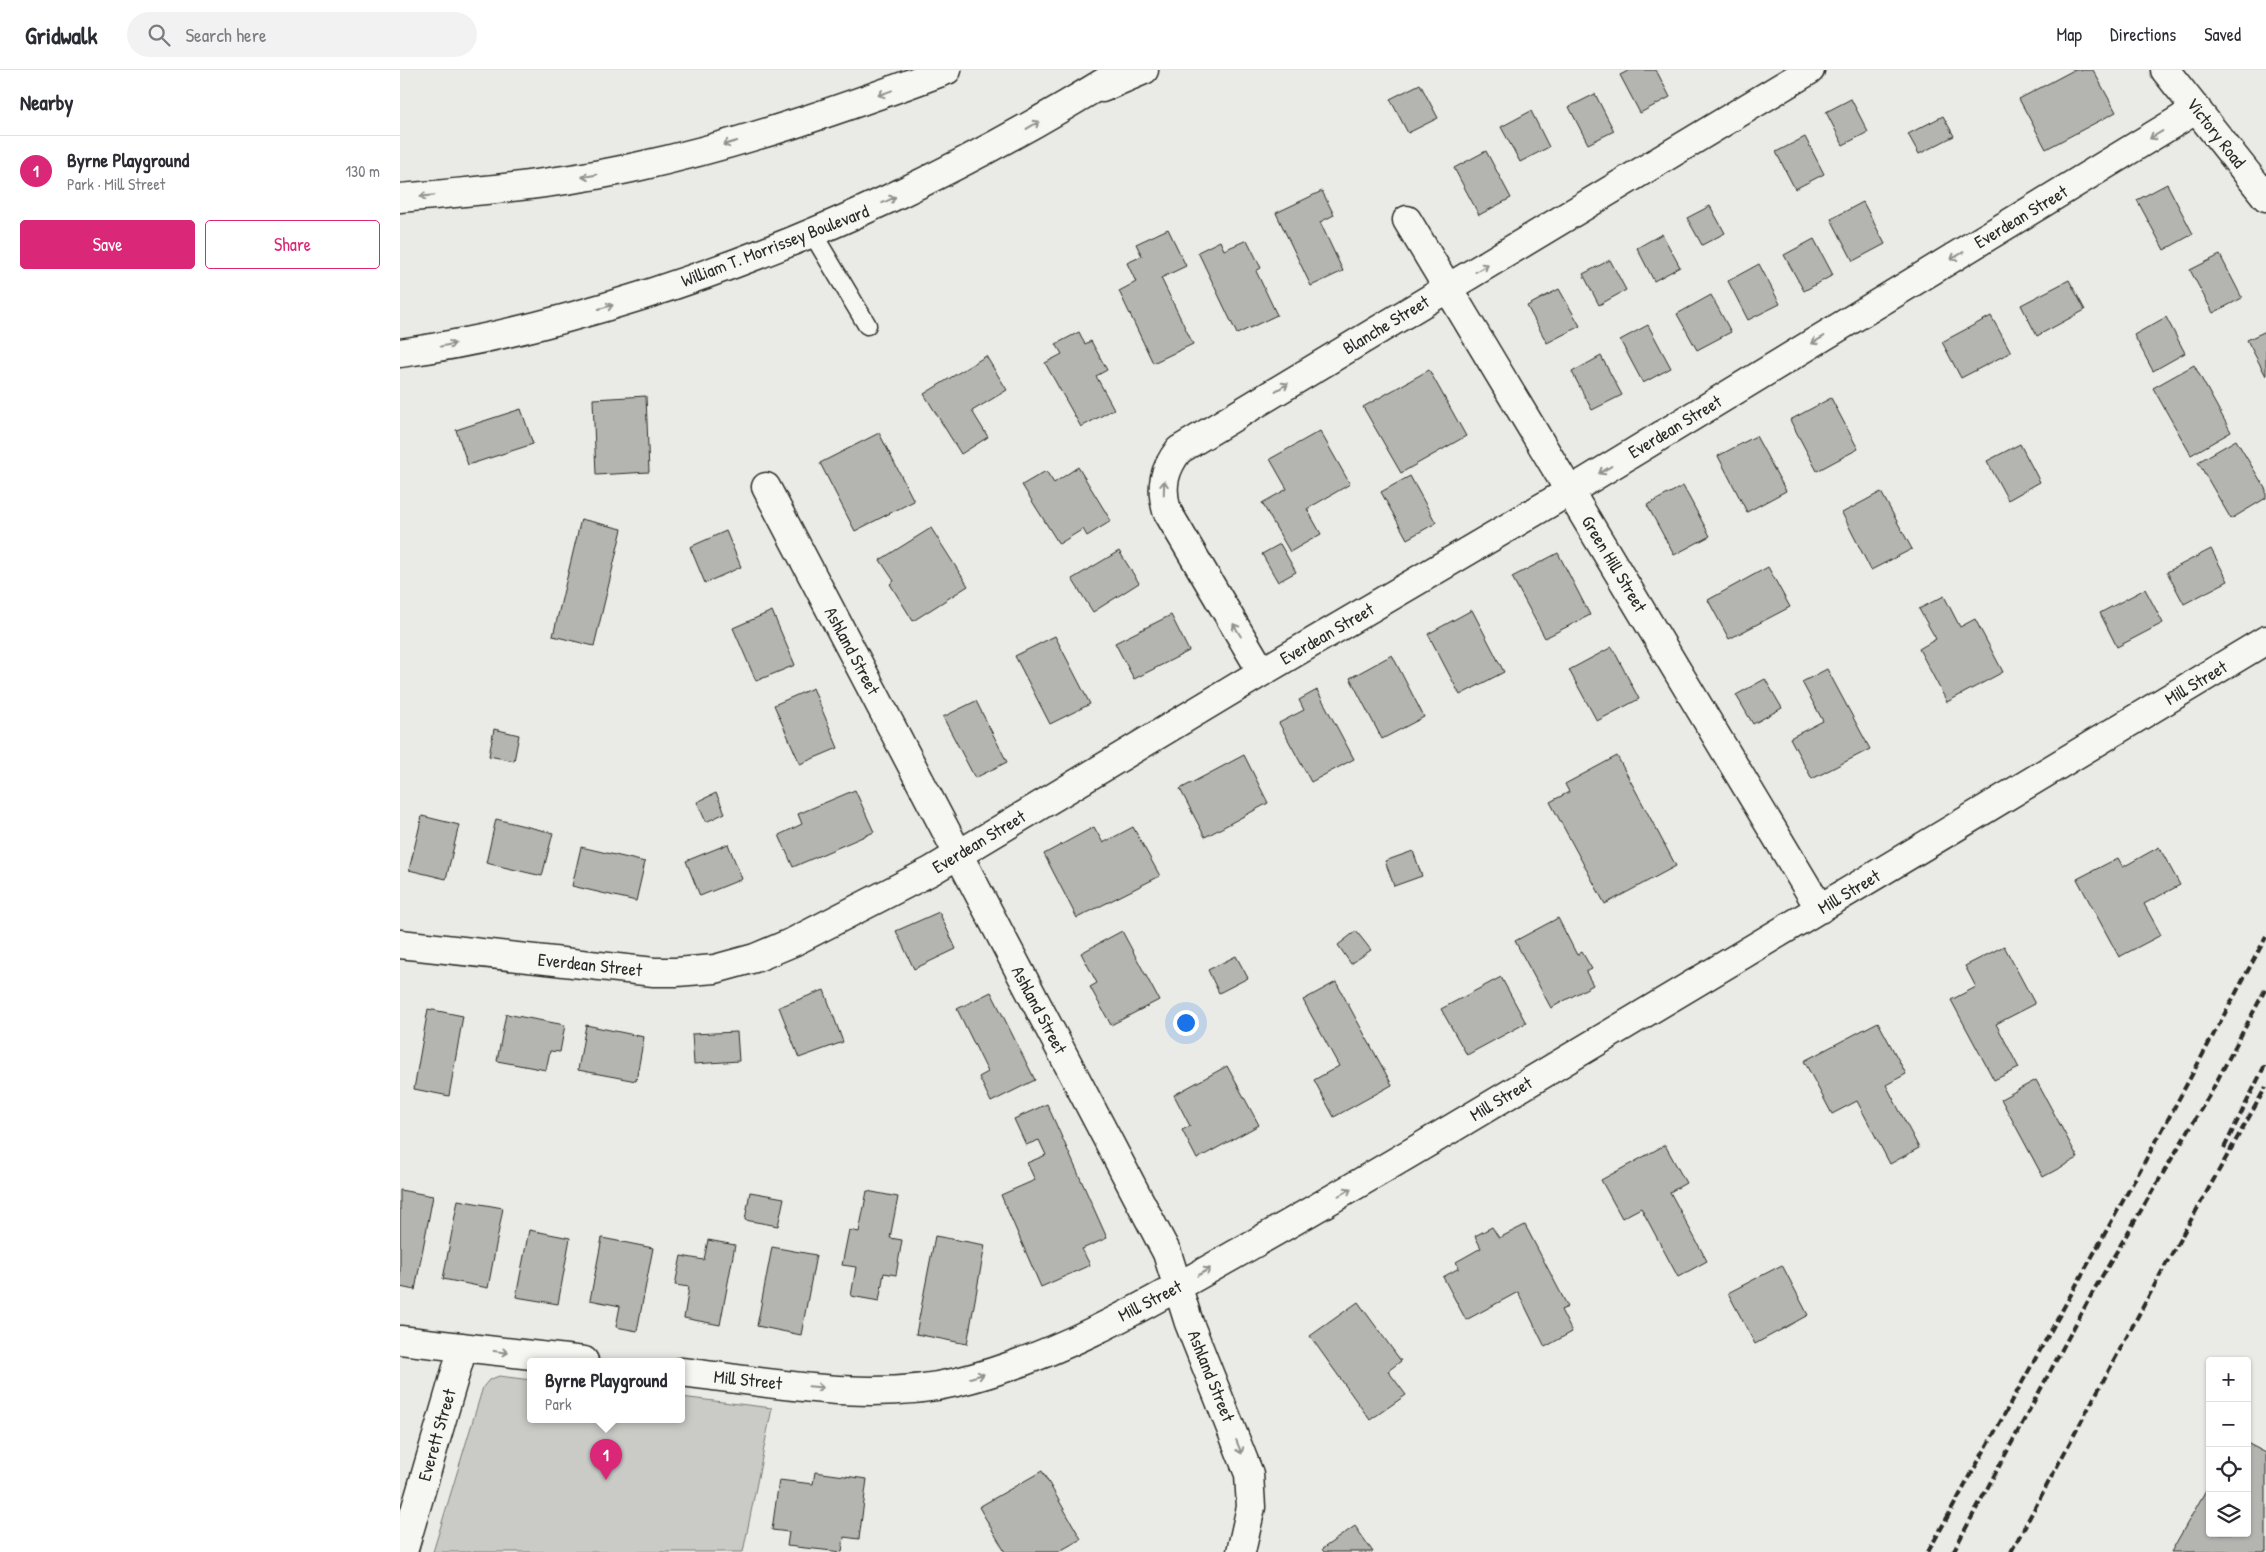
<!DOCTYPE html>
<html lang="en">
<head>
<meta charset="utf-8">
<style>
	body { margin:0; font-family:"Patrick Hand",sans-serif; background:#f2f2f3; color:#2b2b33 }
	.controls { position:absolute; right:15px; bottom:15px; display:grid; overflow:hidden; border-radius:5px; box-shadow:0 1px 4px #0004 }
	.controls button { width:45px; height:45px; display:grid; place-items:center; padding:0; border:0; border-bottom:1px solid #e1e1e2; background:#fff; color:#2b2b33; font:25px sans-serif }
	.you { position:absolute; left:785px; top:952px; width:18px; height:18px; margin:-12px; border:4px solid #fff; border-radius:50%; background:#1a73e8; box-shadow:0 0 0 8px #1a73e833 }
	.badge { display:grid; place-items:center; width:32px; height:32px; border-radius:50%; background:#db2777; color:#fff; font-size:16px; font-weight:700 }
	.pin { position:absolute; translate:-50% -41px; filter:drop-shadow(0 1px 2px #0008) }
	.pin::after { content:''; position:absolute; top:26px; width:18px; height:15px; background:inherit; clip-path:polygon(0 0,100% 0,50% 100%) }
	.popup { position:absolute; left:127px; top:1288px; width:158px; height:65px; box-sizing:border-box; display:grid; place-content:center; border-radius:5px; background:#fff; filter:drop-shadow(0 1px 4px #0005); font-size:16px; white-space:nowrap; color:#7c7c81 }
	.popup b { font-size:19px; color:#2b2b33 }
	.popup::after { content:''; position:absolute; left:50%; top:100%; margin-left:-10px; border:10px solid transparent; border-top-color:#fff }
	.list { margin:0; padding:0; list-style:none }
	h2 { display:flex; justify-content:space-between; align-items:center; height:65px; margin:0; padding:0 20px; font-size:21px }
	h2 small { font-size:16px; font-weight:400; color:#7c7c81 }
	.list li { display:grid; grid-template-columns:32px 1fr auto; gap:15px; align-items:center; box-sizing:border-box; height:70px; padding:0 20px; border-top:1px solid #e1e1e2 }
	.list b { display:block; font-size:19px; white-space:nowrap }
	.list p { margin:0; font-size:16px; white-space:nowrap; color:#7c7c81 }
	.list em { font-size:16px; font-style:normal; color:#7c7c81 }
	.actions { display:flex; gap:10px; padding:15px 20px }
	.actions a { flex:1; padding:11px 0; border:1px solid #db2777; border-radius:5px; text-align:center; font-size:18px; color:#db2777 }
	.actions .main { background:#db2777; color:#fff }
	.icon { flex:none; width:28px; height:28px; fill:none; stroke:currentColor; stroke-width:2; stroke-linecap:round; stroke-linejoin:round }
	.map { position:relative; flex:none; width:1866px; height:1482px; overflow:hidden }
	header { display:flex; align-items:center; gap:30px; box-sizing:border-box; height:70px; padding:0 25px; background:#fff; border-bottom:1px solid #e1e1e2 }
	header strong { font-size:24px }
	nav { display:flex; gap:28px; margin-inline-start:auto; font-size:18px }
	.search { width:350px; height:45px; background:#f2f2f3; display:flex; align-items:center; gap:12px; box-sizing:border-box; padding:0 18px; border-radius:28px; color:#7c7c81; font-size:19px }
	main { display:flex }
	aside { flex:1; background:#fff }
	.map>svg:first-child { display:block }
	.green { fill:#cacac7; stroke:#7a7a79 }
	.building { fill:#b4b4b1; stroke:#2b2b2b }
	.lines { fill:none; stroke-linecap:round; stroke-linejoin:round }
	.lane-casing { stroke:#2b2b2b; stroke-width:21 }
	.street-casing { stroke:#2b2b2b; stroke-width:31 }
	.secondary-casing { stroke:#2b2b2b; stroke-width:31 }
	.primary-casing { stroke:#2b2b2b; stroke-width:31 }
	.lane { stroke:#f6f6f2; stroke-width:18 }
	.street { stroke:#f6f6f2; stroke-width:28 }
	.secondary { stroke:#f6f6f2; stroke-width:28 }
	.primary { stroke:#f6f6f2; stroke-width:28 }
	.rail { stroke:#2b2b2b; stroke-width:4; stroke-dasharray:8 4; stroke-linecap:butt }
	.oneway { stroke:#90908e }
	.labels { text-anchor:middle; stroke-width:5; stroke-linejoin:round; paint-order:stroke }
	.street-label { font-size:18px; fill:#2b2b2b; stroke:#f6f6f2 }
</style>
</head>
<body>
<header>
<strong>Gridwalk</strong>
<div class="search"><svg class="icon" aria-label="search" viewBox="0 0 24 24"><circle cx="10" cy="10" r="6"/><path d="M15 15l6 6"/></svg>Search here</div>
<nav><a>Map</a><a>Directions</a><a>Saved</a></nav>
</header>
<main>
<aside>
<h2>Nearby<small></small></h2>
<ul class="list">
<li><span class="badge">1</span><div><b>Byrne Playground</b><p>Park · Mill Street</p></div><em>130 m</em></li>
</ul>
<div class="actions"><a class="main">Save</a><a>Share</a></div>
</aside>
<div class="map">
<svg width="1866" height="1482" viewBox="0 0 1866 1482">
	<rect width="100%" height="100%" fill="#eaeae6"/>
	<filter id="ink" filterUnits="userSpaceOnUse"><feTurbulence type="fractalNoise" baseFrequency=".02" numOctaves="2"/><feDisplacementMap in="SourceGraphic" scale="10" xChannelSelector="R" yChannelSelector="G"/><feConvolveMatrix kernelMatrix="1 2 1 2 8 2 1 2 1" color-interpolation-filters="sRGB"/></filter>
	<g filter="url(#ink)">
		<!-- green -->
		<path class="green" d="M99,1306L131,1310V1349H281V1327L372,1338L343,1482H33L83,1317L89,1310Z"/>
		<!-- building -->
		<path class="building" d="M1230,0H1256L1270,27L1240,43L1220,5Z
			M1674,0H1693L1716,42L1646,79L1619,29Z
			M1020,14L1038,48L1008,63L990,29Z
			M1195,24L1214,61L1188,74L1169,37Z
			M1451,29L1468,62L1443,75L1426,42Z
			M1131,41L1149,77L1120,92L1101,57Z
			M1543,46L1554,66L1519,84L1508,64Z
			M1405,67L1424,104L1395,119L1376,82Z
			M1086,81L1111,128L1079,145L1054,98Z
			M1767,114L1793,164L1764,180L1737,130Z
			M922,121L934,145L920,152L943,201L911,216L876,143Z
			M1463,132L1485,174L1453,191L1431,149Z
			M1310,136L1325,163L1302,175L1287,148Z
			M768,159L786,196L761,208L793,274L753,293L719,221L736,212L727,193L742,186L736,174Z
			M1262,164L1280,197L1254,211L1237,178Z
			M1414,169L1433,205L1404,221L1384,185Z
			M847,170L861,198L856,201L877,245L837,264L798,182L820,171L824,180Z
			M1820,185L1842,228L1813,243L1790,200Z
			M1210,190L1226,220L1199,235L1183,204Z
			M1359,194L1380,234L1348,250L1328,211Z
			M1669,210L1685,240L1637,266L1621,235Z
			M1159,219L1180,256L1147,273L1127,236Z
			M1311,225L1331,262L1297,280L1277,244Z
			M1591,246L1611,282L1561,308L1542,272Z
			M1766,247L1785,283L1753,301L1734,265Z
			M1248,255L1271,298L1243,313L1220,270Z
			M1866,261V306L1847,270Z
			M679,262L685,274L691,271L707,300L696,306L714,339L681,357L645,293L662,284L656,274Z
			M586,286L607,320L572,341L588,367L561,384L524,324Z
			M1201,286L1222,325L1192,340L1172,302Z
			M1794,295L1831,362L1791,385L1753,318Z
			M1029,300L1066,366L1001,403L963,337Z
			M246,326L249,402L196,405L193,329Z
			M1431,328L1458,379L1417,401L1390,350Z
			M121,339L133,374L68,395L56,360Z
			M920,361L950,414L907,439L921,464L890,482L862,433L887,419L870,389Z
			M479,363L514,431L455,461L420,393Z
			M1356,366L1386,421L1347,442L1318,386Z
			M1836,370L1866,420V428L1831,449L1798,392Z
			M1620,374L1640,412L1608,430L1587,391Z
			M678,397L711,451L687,466L683,459L659,474L622,415L646,401L654,413Z
			M1010,406L1036,453L1007,469L981,422Z
			M1283,416L1310,466L1274,485L1247,435Z
			M1481,422L1512,479L1471,500L1442,443Z
			M181,449L222,459L194,576L153,566Z
			M531,458L568,516L513,551L490,514L494,511L480,490Z
			M326,461L341,497L305,513L290,477Z
			M880,474L896,502L878,512L862,484Z
			M1811,479L1828,511L1784,534L1767,502Z
			M719,481L739,513L693,542L672,509Z
			M1158,483L1190,545L1145,568L1112,507Z
			M1368,497L1390,537L1329,569L1308,530Z
			M1745,519L1763,553L1717,577L1700,543Z
			M1544,526L1560,557L1575,549L1603,602L1547,632L1519,579L1536,569L1519,539Z
			M1072,540L1104,602L1060,625L1028,564Z
			M372,541L395,595L356,611L333,558Z
			M771,545L789,581L734,609L715,573Z
			M655,566L690,634L650,654L615,586Z
			M1212,577L1239,629L1197,651L1169,600Z
			M992,585L1024,647L982,669L950,608Z
			M1427,599L1470,679L1412,709L1390,668L1423,651L1402,612Z
			M1365,609L1382,638L1353,654L1336,625Z
			M413,618L438,678L400,694L374,635Z
			M917,620L954,689L911,712L879,653L904,640L899,630Z
			M576,631L607,692L575,708L543,647Z
			M94,659L119,665L114,691L89,686Z
			M844,685L868,733L805,767L780,719Z
			M1217,686L1276,796L1205,834L1150,732L1169,722L1165,714Z
			M455,720L474,762L393,797L379,765L402,754L398,744Z
			M316,723L325,743L306,752L297,732Z
			M22,746L59,755L46,809L9,800Z
			M96,749L153,763L142,806L86,793Z
			M694,757L703,773L733,757L760,806L677,848L644,784Z
			M328,774L342,809L300,826L286,791Z
			M181,777L245,792L236,831L172,816Z
			M1759,777L1780,815L1744,834L1761,865L1719,887L1677,809L1718,788L1723,797Z
			M1013,781L1022,806L994,816L985,791Z
			M539,842L556,879L514,899L496,861Z
			M1158,848L1177,885L1182,882L1192,899L1186,902L1193,915L1151,938L1115,871Z
			M722,861L759,930L711,955L690,917L697,913L681,883Z
			M956,861L971,880L951,894L938,875Z
			M1604,876L1635,934L1596,954L1619,998L1594,1010L1551,930L1576,917L1565,896Z
			M836,886L848,908L819,923L808,900Z
			M1101,907L1126,953L1067,985L1041,939Z
			M936,912L992,1015L934,1047L914,1010L939,996L903,930Z
			M424,920L443,972L399,988L379,937Z
			M591,922L635,1010L591,1032L579,1007L588,1002L557,939Z
			M28,939L63,946L49,1026L14,1019Z
			M106,944L165,955L160,982L150,981L146,1000L97,991Z
			M1478,952L1506,1004L1486,1015L1519,1078L1490,1094L1457,1031L1432,1044L1404,991Z
			M186,955L244,967L236,1011L178,1000Z
			M337,962L339,991L294,994L292,964Z
			M827,996L859,1055L797,1089L782,1060L790,1056L774,1025Z
			M1636,1010L1678,1088L1643,1107L1601,1029Z
			M647,1034L707,1168L682,1179L690,1195L641,1217L601,1125L635,1110L627,1093L646,1085L639,1070L626,1075L614,1049Z
			M1265,1075L1286,1113L1270,1122L1307,1191L1278,1207L1241,1138L1222,1148L1201,1110Z
			M0,1120L33,1126L15,1220L0,1217Z
			M467,1121L498,1127L490,1168L502,1170L496,1205L484,1203L479,1231L451,1226L456,1197L442,1195L449,1160L459,1162Z
			M350,1122L384,1128L378,1156L345,1150Z
			M58,1130L103,1138L88,1218L43,1209Z
			M1125,1155L1168,1237L1161,1240L1172,1262L1145,1277L1118,1222L1066,1250L1043,1207L1059,1198L1056,1192L1081,1178L1075,1166L1092,1157L1099,1168Z
			M129,1160L170,1168L158,1234L116,1227Z
			M535,1166L585,1175L567,1274L516,1264Z
			M202,1168L253,1178L237,1261L216,1257L220,1236L190,1230Z
			M308,1170L335,1175L320,1255L284,1248L289,1217L275,1215L281,1186L304,1190Z
			M372,1177L416,1185L401,1265L357,1256Z
			M1382,1195L1408,1245L1355,1274L1328,1223Z
			M958,1232L1001,1291L988,1301L1006,1325L970,1350L910,1266Z
			M1847,1373L1866,1383V1482H1771L1810,1413V1463H1847Z
			M642,1401L681,1469L658,1482H605L579,1437Z
			M415,1402L467,1409L459,1469L444,1467L442,1482L387,1476L389,1462L372,1460L379,1410L413,1414Z
			M955,1456L973,1482H924L922,1479Z"/>
		<g class="lines">
			<defs>
				<path id="lane" d="M413,164L467,255"/>
				<path id="street" d="M1007,150L1420,839
					M366,417L767,1183L789,1253L849,1404L851,1437L841,1482
					M862,602L767,441C760,417 764,399 779,380L1410,0
					M0,874L254,902H276L315,899L355,888L393,872L531,801L862,602L1170,421L1797,39
					M0,1270L184,1291
					M281,1302C369,1312 470,1333 557,1312C656,1288 746,1235 834,1185C912,1141 989,1096 1066,1050C1333,891 1600,731 1866,570
					M3,1482L63,1277"/>
				<path id="secondary" d="M1765,0L1866,127
					M702,18L744,0"/>
				<path id="primary" d="M0,128C79,121 159,114 236,97C342,74 445,38 547,0
					M0,283C82,272 162,251 241,226C416,170 568,97 724,0"/>
			</defs>
			<!-- lane casing -->
			<use href="#lane" class="lane-casing"/>
			<!-- street casing -->
			<use href="#street" class="street-casing"/>
			<!-- secondary casing -->
			<use href="#secondary" class="secondary-casing"/>
			<!-- primary casing -->
			<use href="#primary" class="primary-casing"/>
			<!-- lane -->
			<use href="#lane" class="lane"/>
			<!-- street -->
			<use href="#street" class="street"/>
			<!-- secondary -->
			<use href="#secondary" class="secondary"/>
			<!-- primary -->
			<use href="#primary" class="primary"/>
			<!-- rail -->
			<path class="rail" d="M1824,1078L1866,993
				M1528,1482L1759,1066L1866,867
				M1553,1482L1695,1218L1810,1024L1866,918
				M1611,1482L1766,1194L1866,1017"/>
		</g>
		<!-- one-way arrows -->
		<defs><path id="oneway-shaft" d="M-6 0H5M1.5-3L5.5 0L1.5 3" fill="none" stroke-width="1.6" stroke-linecap="round" stroke-linejoin="round" transform="scale(1.25)"/></defs>
		<g class="oneway">
			<use href="#oneway-shaft" transform="translate(485 23) rotate(160)"/>
			<use href="#oneway-shaft" transform="translate(633 55) rotate(-31)"/>
			<use href="#oneway-shaft" transform="translate(1756 65) rotate(149)"/>
			<use href="#oneway-shaft" transform="translate(330 73) rotate(164)"/>
			<use href="#oneway-shaft" transform="translate(189 106) rotate(171)"/>
			<use href="#oneway-shaft" transform="translate(27 126) rotate(175)"/>
			<use href="#oneway-shaft" transform="translate(489 130) rotate(-25)"/>
			<use href="#oneway-shaft" transform="translate(1557 186) rotate(149)"/>
			<use href="#oneway-shaft" transform="translate(1082 198) rotate(-31)"/>
			<use href="#oneway-shaft" transform="translate(206 237) rotate(-16)"/>
			<use href="#oneway-shaft" transform="translate(1418 270) rotate(149)"/>
			<use href="#oneway-shaft" transform="translate(48 275) rotate(-11)"/>
			<use href="#oneway-shaft" transform="translate(882 317) rotate(-31)"/>
			<use href="#oneway-shaft" transform="translate(1205 400) rotate(149)"/>
			<use href="#oneway-shaft" transform="translate(764 418) rotate(-88)"/>
			<use href="#oneway-shaft" transform="translate(837 560) rotate(-121)"/>
			<use href="#oneway-shaft" transform="translate(945 1122) rotate(-30)"/>
			<use href="#oneway-shaft" transform="translate(804 1202) rotate(-30)"/>
			<use href="#oneway-shaft" transform="translate(101 1282) rotate(7)"/>
			<use href="#oneway-shaft" transform="translate(577 1306) rotate(-16)"/>
			<use href="#oneway-shaft" transform="translate(416 1317) rotate(5)"/>
			<use href="#oneway-shaft" transform="translate(839 1377) rotate(68)"/>
		</g>
	</g>
	<g class="labels">
		<!-- street labels -->
		<g class="street-label">
			<text transform="translate(1816 63) rotate(52)" y="6">Victory Road</text>
			<text transform="translate(1621 147) rotate(-31)" y="6">Everdean Street</text>
			<text transform="translate(375 176) rotate(-21)" y="6">William T. Morrissey Boulevard</text>
			<text transform="translate(986 255) rotate(-31)" y="6">Blanche Street</text>
			<text transform="translate(1275 357) rotate(-31)" y="6">Everdean Street</text>
			<text transform="translate(1214 494) rotate(59)" y="6">Green Hill Street</text>
			<text transform="translate(927 564) rotate(-30)" y="6">Everdean Street</text>
			<text transform="translate(452 581) rotate(62)" y="6">Ashland Street</text>
			<text transform="translate(1796 613) rotate(-31)" y="6">Mill Street</text>
			<text transform="translate(579 772) rotate(-31)" y="6">Everdean Street</text>
			<text transform="translate(1449 822) rotate(-31)" y="6">Mill Street</text>
			<text transform="translate(190 895) rotate(6)" y="6">Everdean Street</text>
			<text transform="translate(639 940) rotate(62)" y="6">Ashland Street</text>
			<text transform="translate(1101 1029) rotate(-31)" y="6">Mill Street</text>
			<text transform="translate(750 1231) rotate(-27)" y="6">Mill Street</text>
			<text transform="translate(811 1306) rotate(68)" y="6">Ashland Street</text>
			<text transform="translate(348 1310) rotate(6)" y="6">Mill Street</text>
			<text transform="translate(37 1365) rotate(-74)" y="6">Everett Street</text>
		</g>
	</g>
</svg>
<div class="controls">
<button>+</button>
<button>−</button>
<button><svg class="icon" aria-label="locate" viewBox="0 0 24 24"><circle cx="12" cy="12" r="6"/><path d="M12 2v4M12 18v4M2 12h4M18 12h4"/></svg></button>
<button><svg class="icon" aria-label="layers" viewBox="0 0 24 24"><path d="M12 4l9 5-9 5-9-5zM3 14l9 5 9-5"/></svg></button>
</div>
<div class="you"></div>
<div class="pin badge" style="left:206px;top:1410px">1</div>
<div class="popup"><b>Byrne Playground</b>Park</div>
</div>
</main>
</body>
</html>
